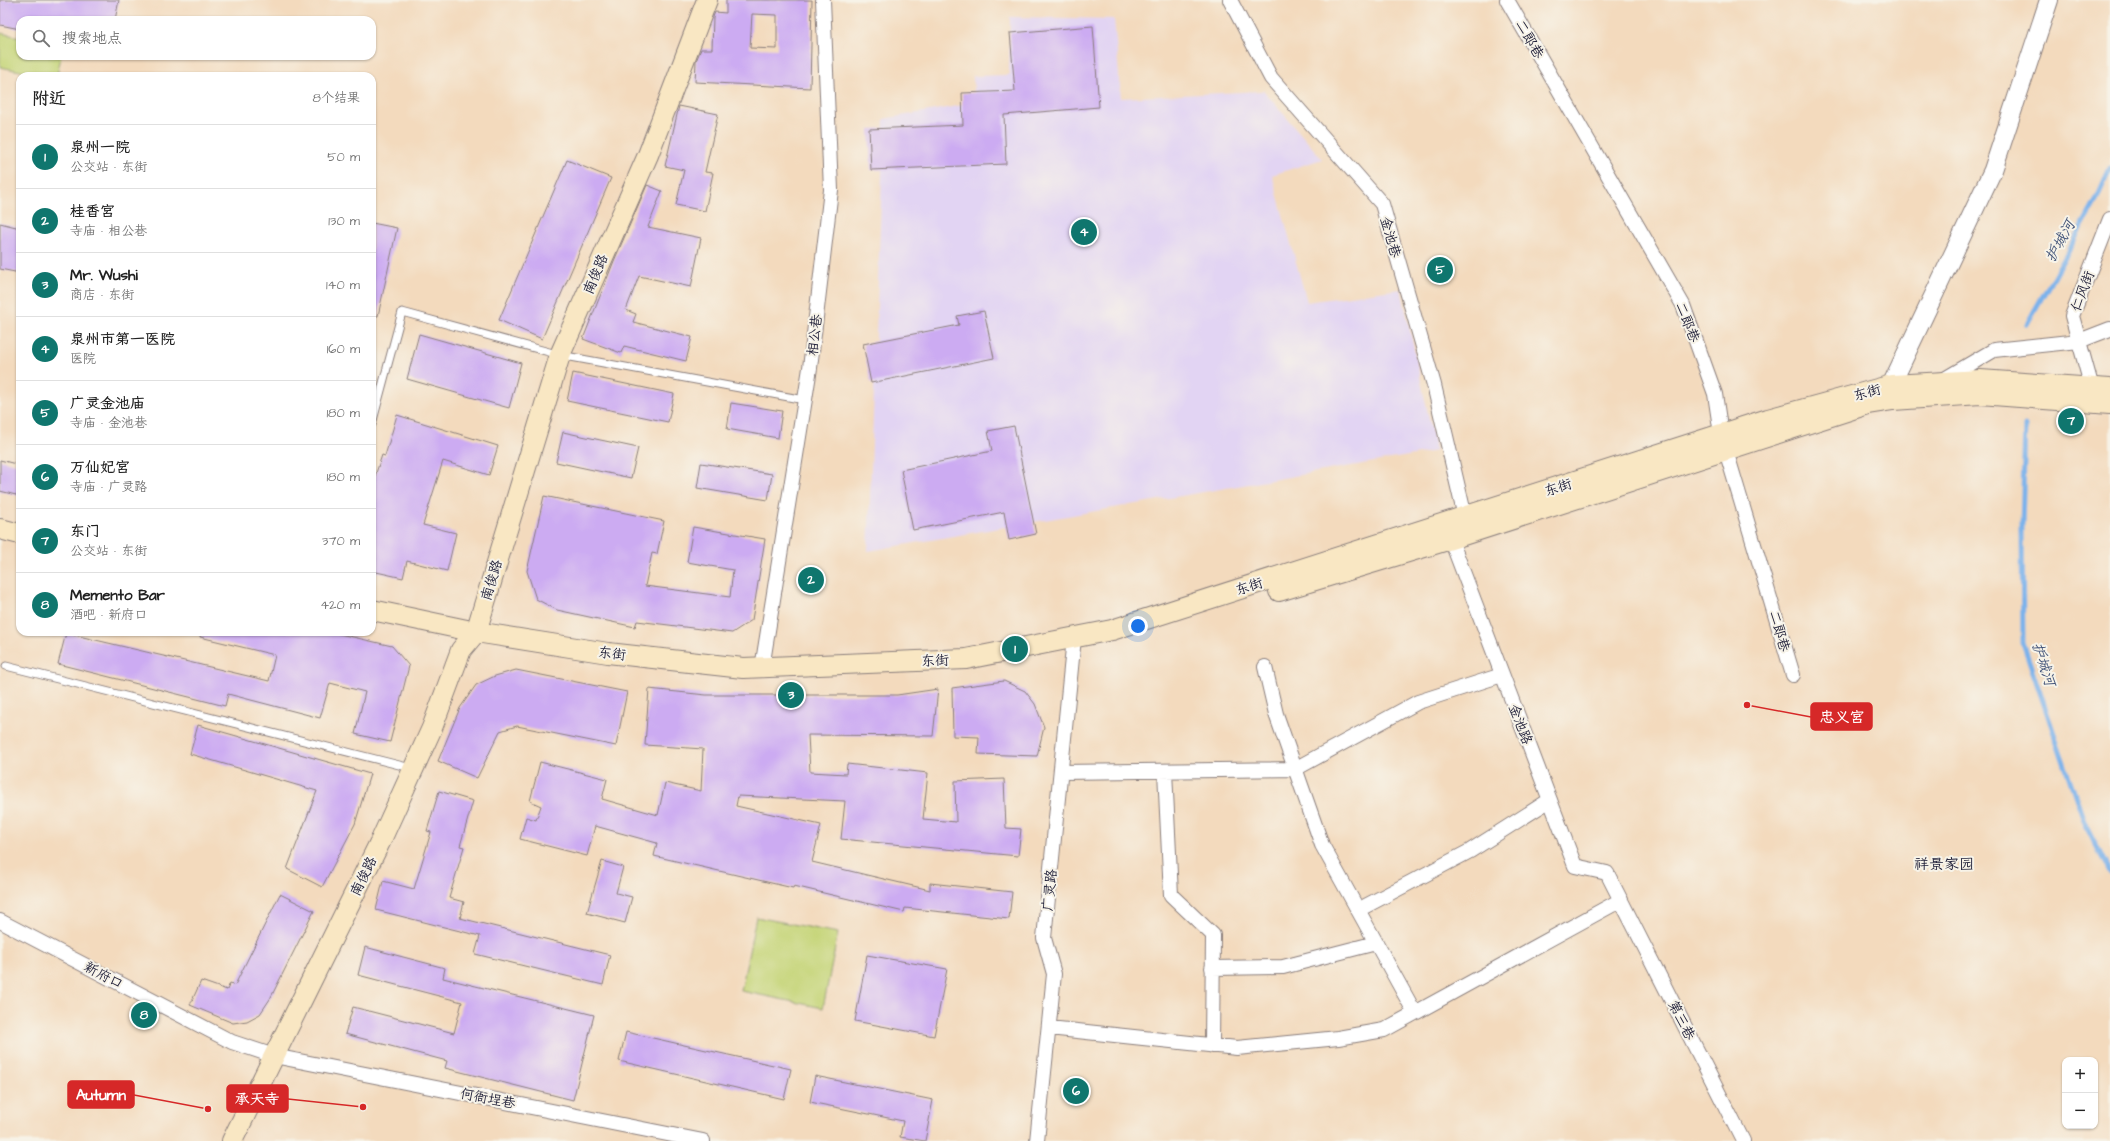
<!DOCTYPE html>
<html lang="zh">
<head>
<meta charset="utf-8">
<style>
	body { margin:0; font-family:"Architects Daughter","LXGW WenKai TC",sans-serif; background:#f2f2f2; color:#222 }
	.controls { position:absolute; right:12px; bottom:12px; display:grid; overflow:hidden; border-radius:8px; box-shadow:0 1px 3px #0004 }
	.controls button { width:36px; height:36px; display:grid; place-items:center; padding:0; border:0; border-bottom:1px solid #e0e0e0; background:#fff; color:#222; font:20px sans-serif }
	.you { position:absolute; left:1138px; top:626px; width:14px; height:14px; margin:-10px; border:3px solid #fff; border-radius:50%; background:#1a73e8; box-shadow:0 0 0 6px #1a73e833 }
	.badge { display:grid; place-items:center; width:26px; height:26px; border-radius:50%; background:#0f766e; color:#fff; font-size:13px; font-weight:700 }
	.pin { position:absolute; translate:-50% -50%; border:2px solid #fff; box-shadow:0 1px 4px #0006 }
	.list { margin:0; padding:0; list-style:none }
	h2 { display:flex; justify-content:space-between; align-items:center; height:52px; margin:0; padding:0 16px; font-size:17px }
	h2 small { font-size:13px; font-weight:400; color:#767676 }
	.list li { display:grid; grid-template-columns:26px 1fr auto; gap:12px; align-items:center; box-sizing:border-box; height:64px; padding:0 16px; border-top:1px solid #e0e0e0 }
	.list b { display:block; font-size:15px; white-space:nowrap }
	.list p { margin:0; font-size:13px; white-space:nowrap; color:#767676 }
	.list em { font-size:13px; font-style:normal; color:#767676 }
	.icon { flex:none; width:22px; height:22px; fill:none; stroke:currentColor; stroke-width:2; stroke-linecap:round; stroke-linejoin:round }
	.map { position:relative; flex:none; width:2110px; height:1141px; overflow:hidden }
	.search { position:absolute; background:#fff; box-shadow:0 1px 3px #0004; left:16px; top:16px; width:360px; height:44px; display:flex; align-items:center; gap:10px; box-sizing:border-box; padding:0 14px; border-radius:12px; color:#767676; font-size:15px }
	.panel { position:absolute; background:#fff; box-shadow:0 1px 3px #0004; left:16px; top:72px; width:360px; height:564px; border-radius:12px }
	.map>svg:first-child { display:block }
	.built { fill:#e2d4f3 }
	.green { fill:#c4d476; stroke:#737b58 }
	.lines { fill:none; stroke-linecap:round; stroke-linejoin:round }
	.stream { stroke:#7cb2eb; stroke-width:5 }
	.building { fill:#ccabf2; fill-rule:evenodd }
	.service-casing { stroke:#8a7e7c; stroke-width:9 }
	.minor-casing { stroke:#8a7e7c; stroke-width:16 }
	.tertiary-casing { stroke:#8a7e7c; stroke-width:20 }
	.secondary-casing { stroke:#8a7e7c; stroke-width:22 }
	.service { stroke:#fff; stroke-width:7 }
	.minor { stroke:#fff; stroke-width:14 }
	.tertiary { stroke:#fff; stroke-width:18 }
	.secondary { stroke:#f9e7c3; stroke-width:20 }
	.labels { text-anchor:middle; stroke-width:4; stroke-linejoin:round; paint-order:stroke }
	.street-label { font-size:14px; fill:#22223b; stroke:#f7f3e8 }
	.water-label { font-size:15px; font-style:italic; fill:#425479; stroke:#f7f3e8 }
	.neighbourhood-label { font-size:15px; fill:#22223b; stroke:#f7f3e8 }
	.leader { fill:none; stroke:#d62828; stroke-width:1.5 }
	.callout-dot { fill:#d62828; stroke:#f7f3e8; stroke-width:1.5 }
	.callout { fill:#d62828; stroke:#d62828; stroke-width:1.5 }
	.callout-label { font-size:15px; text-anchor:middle; font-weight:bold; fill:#fff }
</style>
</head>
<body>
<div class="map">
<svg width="2110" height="1141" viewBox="0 0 2110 1141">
	<rect width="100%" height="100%" fill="#f7f3e8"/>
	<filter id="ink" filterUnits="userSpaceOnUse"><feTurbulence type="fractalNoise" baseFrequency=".025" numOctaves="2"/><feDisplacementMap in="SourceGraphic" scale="8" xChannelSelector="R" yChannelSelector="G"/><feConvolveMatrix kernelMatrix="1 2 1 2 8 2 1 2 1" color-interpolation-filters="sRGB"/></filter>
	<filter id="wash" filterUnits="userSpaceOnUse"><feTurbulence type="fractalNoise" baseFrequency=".012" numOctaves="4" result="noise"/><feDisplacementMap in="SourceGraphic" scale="16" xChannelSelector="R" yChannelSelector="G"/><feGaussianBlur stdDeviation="0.9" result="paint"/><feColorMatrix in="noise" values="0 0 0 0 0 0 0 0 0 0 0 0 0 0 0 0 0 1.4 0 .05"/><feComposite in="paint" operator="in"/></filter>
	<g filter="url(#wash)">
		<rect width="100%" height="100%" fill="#f3dabd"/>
		<!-- built -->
		<path class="built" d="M1010,17L1114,19L1121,98L1264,91L1322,159L1272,175L1307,302L1401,289L1436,451L868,551L884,119L975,103L973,76L1009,75Z"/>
		<!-- green -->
		<path class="green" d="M0,33L20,37V56H61L57,76H46L0,67Z
			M756,917L838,933L823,1008L741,991Z"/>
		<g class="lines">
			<!-- stream -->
			<path class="stream" d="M2027,324L2095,203L2110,169
				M2025,425L2022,526L2023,643L2084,821L2110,873"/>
		</g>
		<g id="blocks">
			<!-- building -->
			<path class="building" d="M0,0H119L115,20H20V29L0,25Z
				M726,0H812L810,88L695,82L696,61L701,49H712L713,17L715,12L726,13ZM752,14L777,15V49L750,48Z
				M1093,26L1099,107L1004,115L1006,164L871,170L869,129L963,125L962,93L1015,91L1010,33Z
				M679,106L718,114L705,172L713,173L705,211L676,205L684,170L665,166Z
				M567,160L611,178L542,339L499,320Z
				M647,185L662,191L648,227L701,238L691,287L639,276L626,310L636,314L633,322L692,337L686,361L624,346L621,353L583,339L614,261Z
				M0,223L20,228V273L0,269Z
				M372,223L397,228L378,316L372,315Z
				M984,311L994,358L871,383L863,344L959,325L957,316Z
				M419,334L521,363L509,408L407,379Z
				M573,373L674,394L668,422L567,401Z
				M731,403L782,411L778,438L727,429Z
				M397,415L498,446L489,475L443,461L423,525L456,533L447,571L407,561L403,578L372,571V485L382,455L385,456Z
				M1014,426L1036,534L1009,540L1004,512L913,530L901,470L992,451L988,431Z
				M563,432L638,448L631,478L556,462Z
				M0,460L20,465V496L0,491Z
				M701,463L772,474L768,500L697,488Z
				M544,496L664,521L657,554L652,553L645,586L730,597L733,570L687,562L693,527L765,539L752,620L732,633L637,621L635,627L557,610L536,599L527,571Z
				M201,632H331L392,646L409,666L390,742L355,734L365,692L330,683L320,718L228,694L225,706L58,664L66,633L269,681L275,655L200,637Z
				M516,670L627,692L616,746L517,726L500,731L477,778L438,761L460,708L476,685L495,676Z
				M1004,681L1025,691L1035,704L1044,727L1037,756L978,754L979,737L953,736L952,688Z
				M649,689L706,695H897L938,689L933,736L808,735L810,772L846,774L847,764L928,773L923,819L956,822L955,781L1004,779L1006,828L1021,829L1018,856L841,839L845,801L738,796L736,806L821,825L812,862L930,890V883L1012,892L1009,919L905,908L904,912L794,886L793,888L654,856L657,843L595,826L587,856L520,839L526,817L536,820L541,806L530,801L540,762L607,779L602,799L658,815L665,783L701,791L703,749L645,745Z
				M198,725L370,774L355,824L322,887L287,869L317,791L190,754Z
				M439,791L473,801L460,846L464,847L449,898L464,902L460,918L610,955L603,985L475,954L480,936L376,910L383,881L414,889L431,832L427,831Z
				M602,861L623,867L616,893L632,897L625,923L587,913Z
				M280,894L314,911L270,999L260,1014L247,1021L233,1023L190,1005L201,981L227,990L230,983L235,985Z
				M365,947L445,968L443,978L594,1015L573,1100L445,1068L447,1061L345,1034L353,1007L454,1033L462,1002L358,975Z
				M867,955L947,969L934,1036L855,1021Z
				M626,1032L791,1069L784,1099L619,1061Z
				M815,1076L933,1100L925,1141L900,1137L903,1121L810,1102Z"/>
		</g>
	</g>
	<g filter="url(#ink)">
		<use href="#blocks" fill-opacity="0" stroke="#8a7e7c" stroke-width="1"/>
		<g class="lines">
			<defs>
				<path id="service" d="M372,424L402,312L560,355L805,400
					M6,666L411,768"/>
				<path id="minor" d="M1230,0L1271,78L1382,204L1434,385L1465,517
					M1507,0L1683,305L1715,394L1721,434L1793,675
					M1943,380L1994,350L2079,341L2110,329
					M2092,388L2072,316L2110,219
					M1448,532L1575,866L1607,873L1743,1141
					M1265,667L1276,714L1322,845L1415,1013
					M762,668L810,368L831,190L823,0
					M1165,771L1171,895L1213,935L1212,1046
					M1061,772L1295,769L1418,702L1502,675
					M1358,910L1470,851L1550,800
					M0,921L232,1042L274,1056L703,1141
					M1212,968L1283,967L1376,943
					M1049,1028L1237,1048L1338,1038L1384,1030L1621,900
					M1037,1141L1054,974L1044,938L1074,638"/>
				<path id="tertiary" d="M1886,396L1993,170L2049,0"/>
				<path id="secondary" d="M0,529L20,534
					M1279,591L1451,539L1868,404L1893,400L1980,394L2110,404
					M372,610L476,632L608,653L743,668L966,659L1112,630L1768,419L1892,385L1980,380L2110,389
					M232,1141L381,840L432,728L461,650L476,632L560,355L648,155L707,0"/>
			</defs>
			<!-- service casing -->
			<use href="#service" class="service-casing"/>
			<!-- minor casing -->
			<use href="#minor" class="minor-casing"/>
			<!-- tertiary casing -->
			<use href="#tertiary" class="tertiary-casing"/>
			<!-- secondary casing -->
			<use href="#secondary" class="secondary-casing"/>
			<!-- service -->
			<use href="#service" class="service"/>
			<!-- minor -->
			<use href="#minor" class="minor"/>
			<!-- tertiary -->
			<use href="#tertiary" class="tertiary"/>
			<!-- secondary -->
			<use href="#secondary" class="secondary"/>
		</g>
	</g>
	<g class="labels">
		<!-- street labels -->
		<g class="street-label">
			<text transform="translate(1530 39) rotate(60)" y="5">二郎巷</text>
			<text transform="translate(1391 237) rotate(74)" y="5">金池巷</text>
			<text transform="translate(595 274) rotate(-67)" y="5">南俊路</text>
			<text transform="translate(2082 291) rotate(-69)" y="5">仁风街</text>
			<text transform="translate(1688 322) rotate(68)" y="5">二郎巷</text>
			<text transform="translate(814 335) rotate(-83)" y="5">相公巷</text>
			<text transform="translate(1867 392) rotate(-15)" y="5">东街</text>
			<text transform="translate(1558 487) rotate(-18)" y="5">东街</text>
			<text transform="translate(491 580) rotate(-73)" y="5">南俊路</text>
			<text transform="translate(1249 586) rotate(-18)" y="5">东街</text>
			<text transform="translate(1780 631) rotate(74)" y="5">二郎巷</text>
			<text transform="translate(612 653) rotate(7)" y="5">东街</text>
			<text transform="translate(935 660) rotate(-2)" y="5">东街</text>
			<text transform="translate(1521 724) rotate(69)" y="5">金池路</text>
			<text transform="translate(363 876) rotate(-64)" y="5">南俊路</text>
			<text transform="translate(1049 890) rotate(-84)" y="5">广灵路</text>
			<text transform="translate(104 975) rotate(28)" y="5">新府口</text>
			<text transform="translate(1682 1020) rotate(63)" y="5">第三巷</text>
			<text transform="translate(488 1098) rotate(11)" y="5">何衙埕巷</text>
		</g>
		<!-- water labels -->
		<g class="water-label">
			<text transform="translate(2060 241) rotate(-61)" y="5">护城河</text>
			<text transform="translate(2044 664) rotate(72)" y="5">护城河</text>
		</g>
		<!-- neighbourhood labels -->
		<g class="neighbourhood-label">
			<text x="1944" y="869">祥景家园</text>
		</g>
	</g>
	<!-- callouts -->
	<path class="leader" d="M1747 705L1811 717M208 1109L134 1095M363 1107L288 1099"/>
	<g class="callout-dot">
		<circle cx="1747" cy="705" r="4"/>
		<circle cx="208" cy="1109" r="4"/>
		<circle cx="363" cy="1107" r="4"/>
	</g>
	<g class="callout">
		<rect x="1811" y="703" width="61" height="27" rx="4"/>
		<rect x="68" y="1081" width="66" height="27" rx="4"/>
		<rect x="227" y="1085" width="61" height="27" rx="4"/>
	</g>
	<g class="callout-label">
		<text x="1842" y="722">忠义宫</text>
		<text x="101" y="1100">Autumn</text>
		<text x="257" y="1104">承天寺</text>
	</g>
</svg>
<div class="controls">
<button>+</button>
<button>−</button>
</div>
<div class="you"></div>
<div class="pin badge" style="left:1015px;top:649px">1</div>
<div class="pin badge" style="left:811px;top:580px">2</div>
<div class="pin badge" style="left:791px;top:695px">3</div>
<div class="pin badge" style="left:1084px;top:232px">4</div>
<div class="pin badge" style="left:1440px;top:270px">5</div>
<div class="pin badge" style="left:1076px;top:1091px">6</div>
<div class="pin badge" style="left:2071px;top:421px">7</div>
<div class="pin badge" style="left:144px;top:1015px">8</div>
<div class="search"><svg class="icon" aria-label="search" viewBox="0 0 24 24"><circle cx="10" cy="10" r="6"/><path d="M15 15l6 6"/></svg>搜索地点</div>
<section class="panel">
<h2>附近<small>8个结果</small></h2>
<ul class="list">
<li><span class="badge">1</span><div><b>泉州一院</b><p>公交站 · 东街</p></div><em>50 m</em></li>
<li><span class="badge">2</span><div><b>桂香宫</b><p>寺庙 · 相公巷</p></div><em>130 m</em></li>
<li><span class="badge">3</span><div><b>Mr. Wushi</b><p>商店 · 东街</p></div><em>140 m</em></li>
<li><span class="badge">4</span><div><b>泉州市第一医院</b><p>医院</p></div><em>160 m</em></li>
<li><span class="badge">5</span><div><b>广灵金池庙</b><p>寺庙 · 金池巷</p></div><em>180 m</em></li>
<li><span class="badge">6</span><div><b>万仙妃宫</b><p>寺庙 · 广灵路</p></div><em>180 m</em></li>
<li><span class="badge">7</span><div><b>东门</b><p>公交站 · 东街</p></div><em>370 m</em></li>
<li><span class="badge">8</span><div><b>Memento Bar</b><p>酒吧 · 新府口</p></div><em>420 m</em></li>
</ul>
</section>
</div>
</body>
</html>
